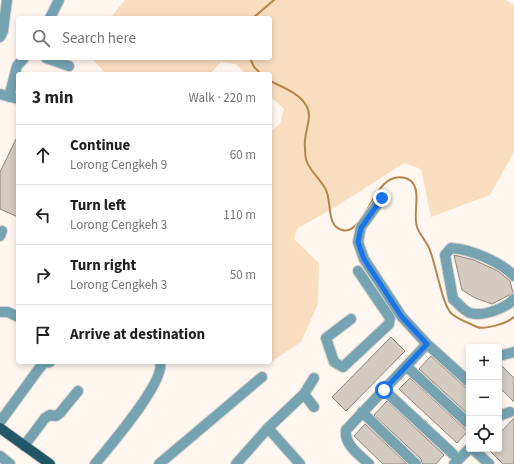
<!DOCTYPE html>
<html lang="en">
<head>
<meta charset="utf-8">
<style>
	body { margin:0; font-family:"Source Sans 3",sans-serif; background:#f2f2f2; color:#202124 }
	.controls { position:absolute; right:12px; bottom:12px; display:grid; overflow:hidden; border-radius:4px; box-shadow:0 2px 6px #0003 }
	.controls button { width:36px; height:36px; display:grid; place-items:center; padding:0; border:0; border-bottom:1px solid #e0e0e0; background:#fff; color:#202124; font:20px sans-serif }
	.stop { position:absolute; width:12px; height:12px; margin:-9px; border:3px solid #1a73e8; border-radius:50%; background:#fff }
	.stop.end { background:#1a73e8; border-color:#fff; box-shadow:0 1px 4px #0008 }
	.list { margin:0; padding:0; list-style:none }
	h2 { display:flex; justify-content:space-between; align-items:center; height:52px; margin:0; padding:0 16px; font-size:17px }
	h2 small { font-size:13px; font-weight:400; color:#757577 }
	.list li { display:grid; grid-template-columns:26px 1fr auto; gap:12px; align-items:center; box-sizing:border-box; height:60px; padding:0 16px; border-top:1px solid #e0e0e0 }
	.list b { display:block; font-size:15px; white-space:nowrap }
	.list p { margin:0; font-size:13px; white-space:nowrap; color:#757577 }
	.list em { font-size:13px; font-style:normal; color:#757577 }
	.icon { flex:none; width:22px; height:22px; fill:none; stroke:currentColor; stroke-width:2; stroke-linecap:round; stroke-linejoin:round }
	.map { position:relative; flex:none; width:514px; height:464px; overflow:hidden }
	.search { position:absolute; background:#fff; box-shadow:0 2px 6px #0003; left:16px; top:16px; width:256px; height:44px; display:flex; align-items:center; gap:10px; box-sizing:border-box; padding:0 14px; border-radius:4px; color:#757577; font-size:15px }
	.panel { position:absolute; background:#fff; box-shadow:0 2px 6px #0003; left:16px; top:72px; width:256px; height:292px; border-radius:4px }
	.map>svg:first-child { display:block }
	.green { fill:#f9ddbf }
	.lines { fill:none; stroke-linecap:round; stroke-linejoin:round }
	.stream { stroke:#b4864f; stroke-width:2 }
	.building { fill:#d3cac0; stroke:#8d857c }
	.minor-casing { stroke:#dbd3cc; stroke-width:12 }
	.major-casing { stroke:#dbd3cc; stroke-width:12 }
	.minor { stroke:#75a3b2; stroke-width:10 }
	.major { stroke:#215766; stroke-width:10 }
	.route { stroke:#1a73e8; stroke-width:5 }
</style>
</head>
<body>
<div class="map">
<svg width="514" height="464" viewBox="0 0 514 464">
	<rect width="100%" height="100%" fill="#fff7ef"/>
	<!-- green -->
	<path class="green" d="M125,0H506L514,5V152L490,195L431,217L421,169L404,163L337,206L297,229L294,239L319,263L318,304L301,342L271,362L270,361V132L280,124L284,109L270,96V74H246L236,64L221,62L210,74H136V73L133,74H106L92,58H270V18H110Z"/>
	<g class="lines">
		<!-- stream -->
		<path class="stream" d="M253,18L274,0
			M250,58L254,67L261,74
			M270,81C282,87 299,93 306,105C314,117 303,133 305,147C305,151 305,158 307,162C311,172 321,180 326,190C332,202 326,226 342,230C349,232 353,228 358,223
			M365,213C374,199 384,172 405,178C409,179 412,181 414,185C420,195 413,214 417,227C420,235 426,241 429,248C436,263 442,306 452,314C459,320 469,323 477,327C485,330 508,323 514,317"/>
	</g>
	<!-- building -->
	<path class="building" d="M18,135V217L0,209V172Z
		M454,255L474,260L498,271L510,281L513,293L492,304L475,298L462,290Z
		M391,337L405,351L346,411L332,397Z
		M431,356L465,387L469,388V415L419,369Z
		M499,363L514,378V402L499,387Z
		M410,378L465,429L469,430L457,443L399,389Z
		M387,401L444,455L436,464H422L421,459L374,415Z
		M514,418V464H503L488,449H499V434Z
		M365,424L407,464H383L354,436Z"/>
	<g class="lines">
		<defs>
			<path id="minor" d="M50,18L59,0
				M0,37L3,31L7,0
				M46,58L69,66
				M0,94L18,99
				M9,97L17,66L24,58
				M382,198L361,227L358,242L364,259L402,317L427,344L469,382
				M0,236L2,231
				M514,276C501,262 470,249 451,248L445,255L453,299C458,303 464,311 470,313C483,317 506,308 514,299
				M0,312H8L18,317
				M351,319L326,338L334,362L343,367L389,324L390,318L358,271
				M499,356L514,352
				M406,366L469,424
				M384,390L453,454
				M304,394L314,407
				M362,412L416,464
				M499,416L510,412
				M0,422L38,370L44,363L50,362
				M268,428L300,464
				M24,446L45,418L50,415L56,416L60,413L78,391
				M473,449L489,464
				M0,456L10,464
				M95,464C109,447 166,381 160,362
				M159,464L262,377
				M236,464L268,428L304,394L314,378
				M369,464C359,454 344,445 346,430L427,344
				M454,464L469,449"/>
			<path id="major" d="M0,428L50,464"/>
		</defs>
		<!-- minor casing -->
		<use href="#minor" class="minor-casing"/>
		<!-- major casing -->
		<use href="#major" class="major-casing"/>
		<!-- minor -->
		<use href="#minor" class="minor"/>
		<!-- major -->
		<use href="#major" class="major"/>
	</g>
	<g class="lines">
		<!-- route -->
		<path class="route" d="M382,198L361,228L358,242L364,259L402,317L427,344L384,390"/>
	</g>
</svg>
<div class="controls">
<button>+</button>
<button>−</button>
<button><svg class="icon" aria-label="locate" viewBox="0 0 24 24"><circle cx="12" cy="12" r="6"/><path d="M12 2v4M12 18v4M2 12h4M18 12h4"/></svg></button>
</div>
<div class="stop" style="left:384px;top:390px"></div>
<div class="stop end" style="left:382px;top:198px"></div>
<div class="search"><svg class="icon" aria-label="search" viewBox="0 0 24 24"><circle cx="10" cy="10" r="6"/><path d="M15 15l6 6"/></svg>Search here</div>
<section class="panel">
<h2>3 min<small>Walk · 220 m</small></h2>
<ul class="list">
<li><svg class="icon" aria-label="ahead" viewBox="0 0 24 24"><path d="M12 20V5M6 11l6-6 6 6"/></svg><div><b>Continue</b><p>Lorong Cengkeh 9</p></div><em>60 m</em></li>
<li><svg class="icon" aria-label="left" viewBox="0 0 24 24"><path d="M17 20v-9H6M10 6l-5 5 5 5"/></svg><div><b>Turn left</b><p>Lorong Cengkeh 3</p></div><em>110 m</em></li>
<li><svg class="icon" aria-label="right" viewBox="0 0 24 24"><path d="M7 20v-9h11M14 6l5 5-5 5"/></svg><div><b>Turn right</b><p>Lorong Cengkeh 3</p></div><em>50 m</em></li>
<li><svg class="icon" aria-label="arrive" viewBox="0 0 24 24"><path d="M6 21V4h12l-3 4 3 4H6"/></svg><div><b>Arrive at destination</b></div></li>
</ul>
</section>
</div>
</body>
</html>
